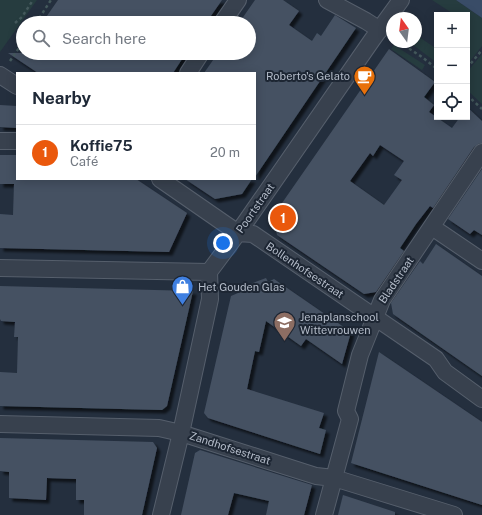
<!DOCTYPE html>
<html lang="en">
<head>
<meta charset="utf-8">
<style>
	body { margin:0; font-family:"Public Sans",sans-serif; background:#f6f6f7; color:#1f2937 }
	.controls { position:absolute; right:12px; top:12px; display:grid; overflow:hidden; border-radius:0px; box-shadow:0 2px 10px #0003 }
	.controls button { width:36px; height:36px; display:grid; place-items:center; padding:0; border:0; border-bottom:1px solid #e0e1e3; background:#fff; color:#1f2937; font:20px sans-serif }
	.compass { position:absolute; left:386px; top:12px; width:36px; height:36px; border-radius:50%; background:#fff; box-shadow:0 2px 10px #0003; rotate:346deg }
	.you { position:absolute; left:223px; top:243px; width:14px; height:14px; margin:-10px; border:3px solid #fff; border-radius:50%; background:#1a73e8; box-shadow:0 0 0 6px #1a73e833 }
	.badge { display:grid; place-items:center; width:26px; height:26px; border-radius:50%; background:#ea580c; color:#fff; font-size:13px; font-weight:700 }
	.pin { position:absolute; translate:-50% -50%; border:2px solid #fff; box-shadow:0 1px 4px #0006 }
	.list { margin:0; padding:0; list-style:none }
	h2 { display:flex; justify-content:space-between; align-items:center; height:52px; margin:0; padding:0 16px; font-size:17px }
	h2 small { font-size:13px; font-weight:400; color:#747a83 }
	.list li { display:grid; grid-template-columns:26px 1fr auto; gap:12px; align-items:center; box-sizing:border-box; height:56px; padding:0 16px; border-top:1px solid #e0e1e3 }
	.list b { display:block; font-size:15px; white-space:nowrap }
	.list p { margin:0; font-size:13px; white-space:nowrap; color:#747a83 }
	.list em { font-size:13px; font-style:normal; color:#747a83 }
	.icon { flex:none; width:22px; height:22px; fill:none; stroke:currentColor; stroke-width:2; stroke-linecap:round; stroke-linejoin:round }
	.map { position:relative; flex:none; width:482px; height:515px; overflow:hidden }
	.search { position:absolute; background:#fff; box-shadow:0 2px 10px #0003; left:16px; top:16px; width:240px; height:44px; display:flex; align-items:center; gap:10px; box-sizing:border-box; padding:0 14px; border-radius:22px; color:#747a83; font-size:15px }
	.panel { position:absolute; background:#fff; box-shadow:0 2px 10px #0003; left:16px; top:72px; width:240px; height:108px; border-radius:0px }
	.map>svg:first-child { display:block }
	.green { fill:#263c3f }
	.water { fill:#394c67 }
	.building { fill:#455162; fill-rule:evenodd; filter:url(#shadow) }
	.lines { fill:none; stroke-linecap:round; stroke-linejoin:round }
	.minor-casing { stroke:#565f6c; stroke-width:18 }
	.path { stroke:#44595c; stroke-width:2.5; stroke-dasharray:3 3; stroke-linecap:butt }
	.minor { stroke:#38414e; stroke-width:16 }
	.labels { text-anchor:middle; stroke-width:4; stroke-linejoin:round; paint-order:stroke }
	.poi-label { font-size:11px; fill:#b4bcc9; stroke:#1d2633; text-anchor:start }
	.street-label { font-size:11px; fill:#b4bcc9; stroke:#1d2633 }
</style>
</head>
<body>
<div class="map">
<svg width="482" height="515" viewBox="0 0 482 515">
	<defs>
		<filter id="shadow"><feDropShadow dx="3.5" dy="3.5" stdDeviation="1" flood-color="#0009"/></filter>
	</defs>
	<rect width="100%" height="100%" fill="#242f3e"/>
	<!-- green -->
	<path class="green" d="M0,0H37L0,52Z
		M432,0H456L482,18V46L467,65V15H455Z
		M416,35L437,49V63L409,42H416Z
		M394,45L425,65L422,70L391,49Z
		M482,54V104L467,90V72Z"/>
	<!-- water -->
	<path class="water" d="M456,0H482V18Z"/>
	<!-- building -->
	<path class="building" d="M58,0H222L206,23H42Z
		M255,0H283L299,11L289,25L312,41L317,33L321,36L335,15L356,28L255,177V73H204L218,53H249V23H239Z
		M389,49L435,82L424,97L434,105L429,112L452,128L460,117H467V107L482,121V143L478,144L474,147L433,208L430,206L416,224L400,248L404,251L376,292L364,294L277,235L273,216ZM380,145L404,161L394,175L402,180L384,205L350,181L370,153L373,156Z
		M8,53H186L173,73H38Z
		M0,105L17,106V128L0,127Z
		M0,155H17V179H136L187,213L169,252L0,248V214L13,215L14,184H0Z
		M482,169V235L474,230L470,234L448,219Z
		M185,179H252L242,194L215,199Z
		M436,244L482,276V376L393,314L391,303L420,261L423,264Z
		M266,278L268,282L274,279L351,332L342,364L306,339L301,346L266,321L259,352L255,351L247,389L324,413L319,428L326,430L320,454L208,418L204,413L231,296L238,293L237,289Z
		M0,286L193,291L167,406L162,410L0,406V372L17,373L18,337H14L15,322L1,321L0,319Z
		M379,352L482,422V505L351,463Z
		M0,438L153,442L157,448L142,515H84V500H76V479L47,478L46,500L9,498V472L0,471Z
		M200,450L312,485L304,515H266L269,501L234,493L228,515H181L195,453Z
		M343,495L395,512V515H338Z"/>
	<g class="lines">
		<defs>
			<path id="minor" d="M327,0L366,21L380,30
				M222,23L238,0
				M188,73L201,53
				M0,75L17,86
				M0,141H17
				M160,179L238,233L253,234L436,359L445,372L482,399
				M432,227L482,261
				M0,268L209,272
				M0,424L159,428L181,433L316,476L334,478L454,515
				M161,515L181,433L210,299L209,272L238,233L372,40L401,0
				M324,515L350,419L346,411L360,355L382,300L482,152"/>
		</defs>
		<!-- minor casing -->
		<use href="#minor" class="minor-casing"/>
		<!-- path -->
		<path class="path" d="M15,23L22,17L33,0
			M36,23L51,0
			M399,42L422,57L437,69
			M10,61L23,42
			M467,68L482,50
			M467,95L482,109"/>
		<!-- minor -->
		<use href="#minor" class="minor"/>
	</g>
	<!-- icons -->
	<defs>
		<symbol id="cafe-pin" viewBox="-11 -11 22 30"><path d="M0 17L-7.5 6A9.5 9.5 0 1 1 7.5 6Z" fill="#e8710a" stroke="#1d2633"/><path d="M-5.5-4.5H6V0H3Q3 3.5 0 3.5H-2.5Q-5.5 3.5-5.5 0ZM3-3.2v2h1.7v-2ZM-6 4.5H4V6H-6Z" fill="#fff"/></symbol>
		<symbol id="shop-pin" viewBox="-11 -11 22 30"><path d="M0 17L-7.5 6A9.5 9.5 0 1 1 7.5 6Z" fill="#3f7fe0" stroke="#1d2633"/><path d="M-5-2.5h2.3a2.7 3.5 0 0 1 5.4 0H5L5.5 6h-11ZM-1.5-2.5h3a1.5 2.3 0 0 0-3 0Z" fill="#fff"/></symbol>
		<symbol id="school-pin" viewBox="-11 -11 22 30"><path d="M0 17L-7.5 6A9.5 9.5 0 1 1 7.5 6Z" fill="#8d6e63" stroke="#1d2633"/><path d="M0-5L7-2L0 1L-7-2ZM-4 1L0 2.5L4 1V4Q0 6-4 4Z" fill="#fff"/></symbol>
	</defs>
	<g fill-rule="evenodd">
		<use href="#cafe-pin" x="352" y="64" width="25" height="34"/>
		<use href="#shop-pin" x="170" y="274" width="25" height="34"/>
		<use href="#school-pin" x="272" y="310" width="25" height="34"/>
	</g>
	<g class="labels">
		<!-- poi labels -->
		<g class="poi-label">
			<text x="350" y="80" text-anchor="end">Roberto's Gelato</text>
			<text x="198" y="291">Het Gouden Glas</text>
			<text x="300" y="321">Jenaplanschool<tspan x="300" dy="13">Wittevrouwen</tspan></text>
		</g>
		<!-- street labels -->
		<g class="street-label">
			<text transform="translate(255 208) rotate(-55)" y="4">Poortstraat</text>
			<text transform="translate(305 270) rotate(34)" y="4">Bollenhofsestraat</text>
			<text transform="translate(396 280) rotate(-56)" y="4">Bladstraat</text>
			<text transform="translate(230 448) rotate(18)" y="4">Zandhofsestraat</text>
		</g>
	</g>
</svg>
<div class="controls">
<button>+</button>
<button>−</button>
<button><svg class="icon" aria-label="locate" viewBox="0 0 24 24"><circle cx="12" cy="12" r="6"/><path d="M12 2v4M12 18v4M2 12h4M18 12h4"/></svg></button>
</div>
<svg class="compass" viewBox="-18 -18 36 36"><path d="M0-13l5 13h-10z" fill="#e53935"/><path d="M0 13l5-13h-10z" fill="#747a83"/></svg>
<div class="you"></div>
<div class="pin badge" style="left:283px;top:218px">1</div>
<div class="search"><svg class="icon" aria-label="search" viewBox="0 0 24 24"><circle cx="10" cy="10" r="6"/><path d="M15 15l6 6"/></svg>Search here</div>
<section class="panel">
<h2>Nearby<small></small></h2>
<ul class="list">
<li><span class="badge">1</span><div><b>Koffie75</b><p>Café</p></div><em>20 m</em></li>
</ul>
</section>
</div>
</body>
</html>
